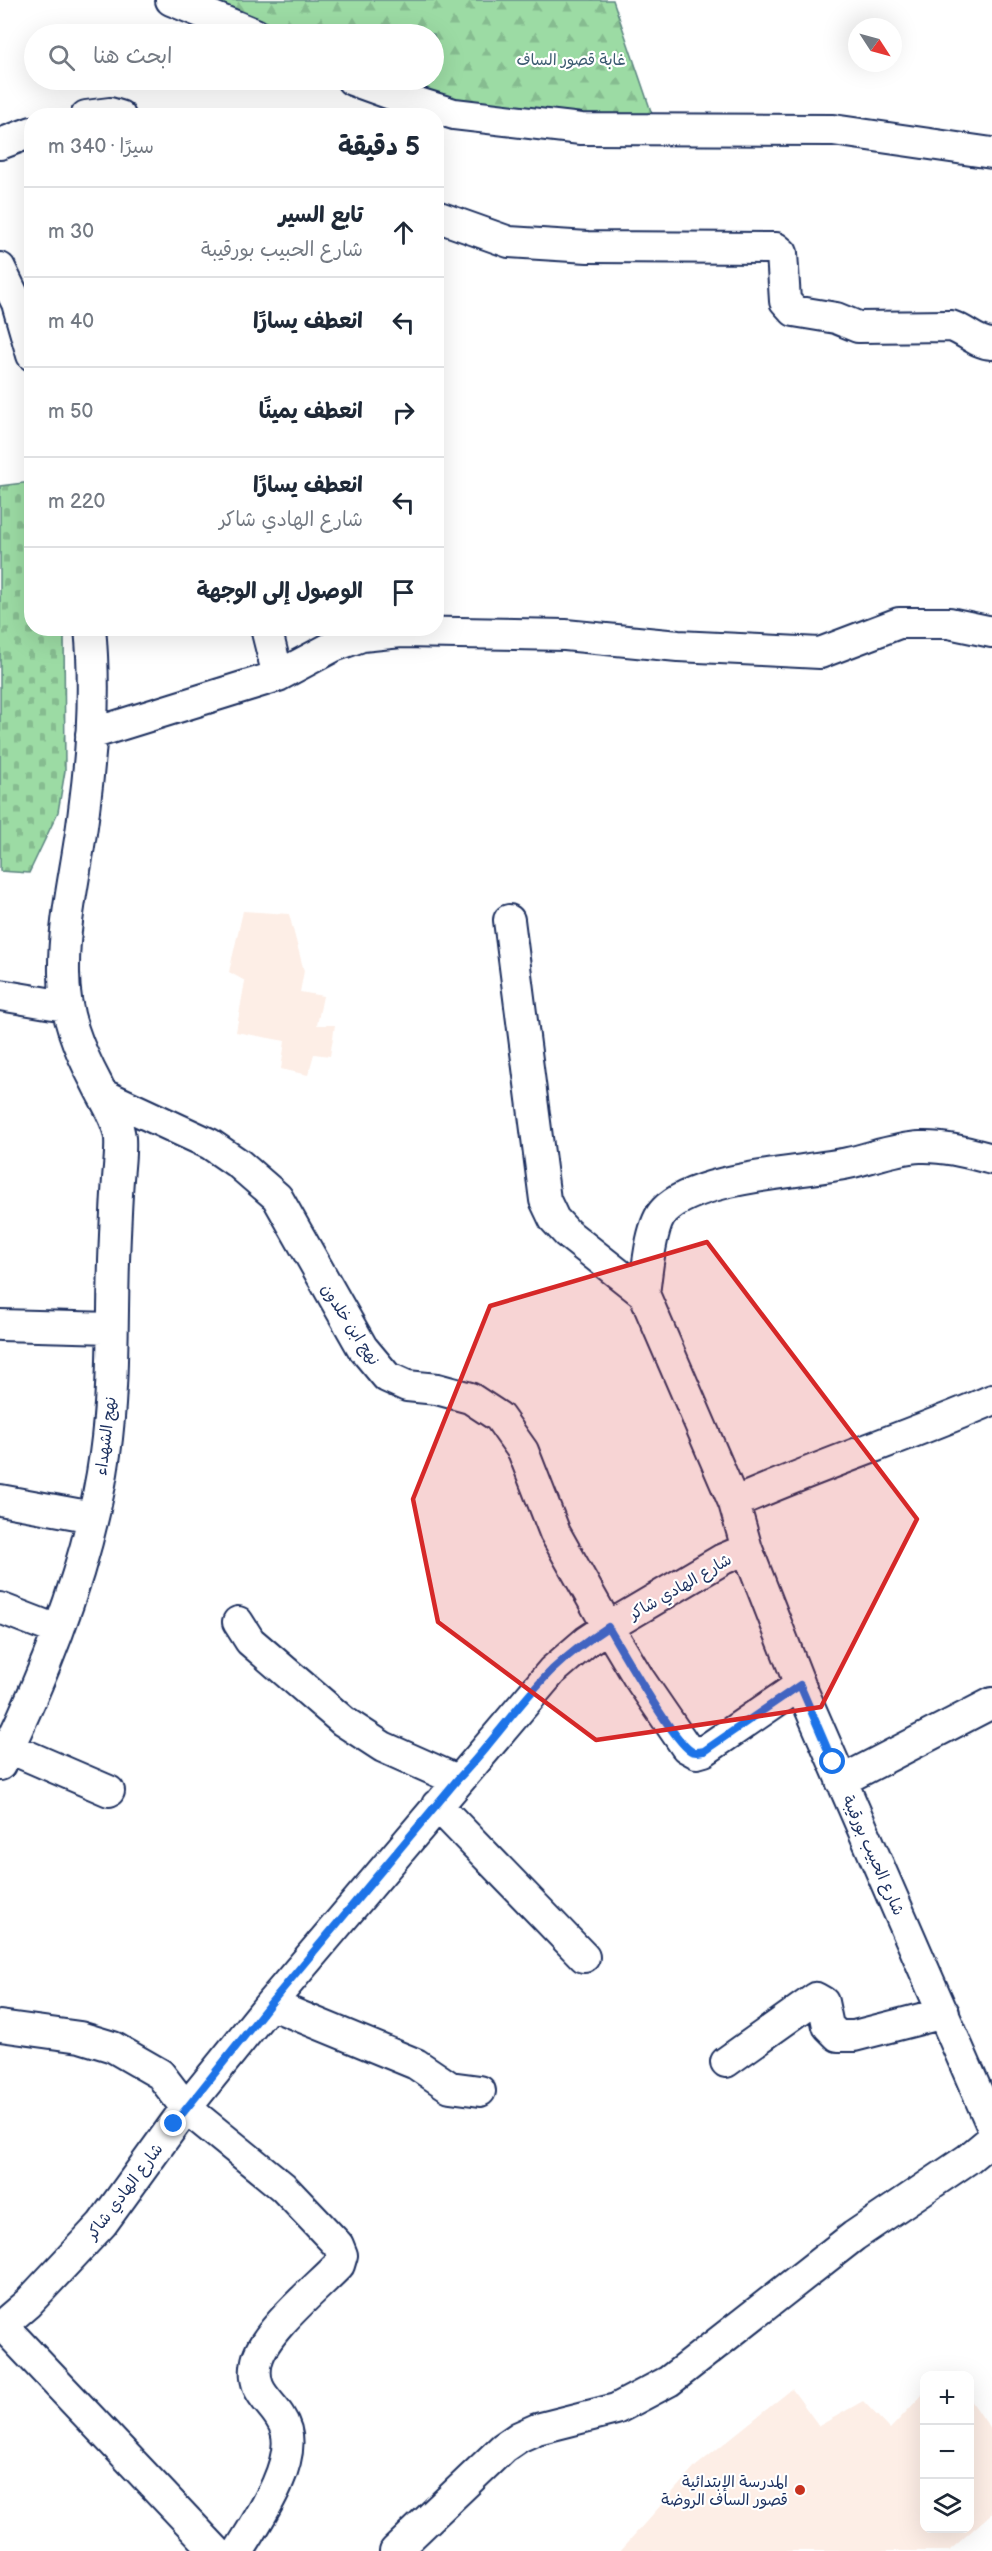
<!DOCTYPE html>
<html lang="ar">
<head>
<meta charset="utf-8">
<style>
	body { margin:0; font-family:"Balsamiq Sans","Playpen Sans Arabic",sans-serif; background:#f6f6f7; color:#1f2937; direction:rtl }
	.controls { position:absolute; right:18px; bottom:18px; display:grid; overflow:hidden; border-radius:12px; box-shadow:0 6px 24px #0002 }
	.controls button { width:54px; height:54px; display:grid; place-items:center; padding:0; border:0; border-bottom:2px solid #e0e1e3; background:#fff; color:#1f2937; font:30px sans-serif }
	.compass { position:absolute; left:848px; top:18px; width:54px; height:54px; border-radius:50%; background:#fff; box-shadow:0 6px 24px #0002; rotate:126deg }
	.stop { position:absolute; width:18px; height:18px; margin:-14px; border:4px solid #1a73e8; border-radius:50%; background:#fff }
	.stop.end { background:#1a73e8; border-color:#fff; box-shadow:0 2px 6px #0008 }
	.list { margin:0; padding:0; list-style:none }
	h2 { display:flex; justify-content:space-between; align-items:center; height:78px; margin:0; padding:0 24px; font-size:26px }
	h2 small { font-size:20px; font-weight:400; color:#747a83 }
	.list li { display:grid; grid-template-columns:39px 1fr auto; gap:18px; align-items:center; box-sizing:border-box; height:90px; padding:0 24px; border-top:2px solid #e0e1e3 }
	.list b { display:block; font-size:22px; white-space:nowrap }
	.list p { margin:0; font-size:20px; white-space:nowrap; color:#747a83 }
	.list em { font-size:20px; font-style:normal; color:#747a83 }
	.icon { flex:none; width:33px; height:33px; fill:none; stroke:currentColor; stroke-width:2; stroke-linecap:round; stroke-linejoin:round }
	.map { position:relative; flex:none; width:992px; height:2551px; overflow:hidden; direction:ltr }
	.search { position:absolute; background:#fff; box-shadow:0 6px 24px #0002; left:24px; top:24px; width:420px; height:66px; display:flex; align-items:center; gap:15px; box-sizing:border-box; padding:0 21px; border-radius:33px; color:#747a83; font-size:22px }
	.panel { position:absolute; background:#fff; box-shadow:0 6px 24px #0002; left:24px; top:108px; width:420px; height:528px; border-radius:24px; direction:rtl }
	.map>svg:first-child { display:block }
	.built { fill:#fdeee6 }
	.forest { fill:url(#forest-firs); stroke:#5c8581; stroke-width:1.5 }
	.cemetery { fill:url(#cemetery-stones); stroke:#5c8581; stroke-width:1.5 }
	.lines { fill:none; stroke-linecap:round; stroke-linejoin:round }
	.minor-casing { stroke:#1b2f5e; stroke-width:34 }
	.minor { stroke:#fff; stroke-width:30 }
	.route { stroke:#1a73e8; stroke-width:8 }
	.marked { fill:#d62828; fill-opacity:0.2; stroke:#d62828; stroke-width:4.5; stroke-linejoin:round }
	.poi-dot { fill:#c8321e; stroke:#fff; stroke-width:2 }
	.labels { text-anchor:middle; stroke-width:4.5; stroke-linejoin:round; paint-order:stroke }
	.park-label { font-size:16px; fill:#3b5a70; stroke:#fff }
	.street-label { font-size:16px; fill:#1b2f5e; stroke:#fff }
	.poi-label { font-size:16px; fill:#1b2f5e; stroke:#fff; text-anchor:end }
</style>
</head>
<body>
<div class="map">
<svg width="992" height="2551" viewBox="0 0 992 2551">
	<defs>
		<pattern id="forest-firs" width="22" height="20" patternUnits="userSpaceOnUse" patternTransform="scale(1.5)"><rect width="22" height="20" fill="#9cdba4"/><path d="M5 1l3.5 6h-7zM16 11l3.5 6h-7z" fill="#86bc90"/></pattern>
		<pattern id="cemetery-stones" width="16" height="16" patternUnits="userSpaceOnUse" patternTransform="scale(1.5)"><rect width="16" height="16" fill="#9cdba4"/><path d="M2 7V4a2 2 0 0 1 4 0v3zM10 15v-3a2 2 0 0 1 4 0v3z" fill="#86bc90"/></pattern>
	</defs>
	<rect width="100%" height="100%" fill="#fff"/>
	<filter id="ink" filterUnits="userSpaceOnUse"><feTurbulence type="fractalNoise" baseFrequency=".0167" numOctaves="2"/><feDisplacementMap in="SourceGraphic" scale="12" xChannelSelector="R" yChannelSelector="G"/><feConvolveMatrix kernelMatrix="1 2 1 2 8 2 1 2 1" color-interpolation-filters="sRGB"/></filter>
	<g filter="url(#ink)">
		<!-- built -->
		<path class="built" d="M243,911L289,914L304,971L300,992L323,996L317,1025H335L330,1056L314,1054L308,1075L281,1069L285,1041L236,1032L245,981L229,972Z
			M792,2389L819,2426L863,2401L890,2429L924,2393V2528H970V2399L992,2431V2513L949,2551H620L696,2466Z"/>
		<!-- forest -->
		<path class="forest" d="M204,0H613L655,123L452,109L359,80H434V34H266Z"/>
		<!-- cemetery -->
		<path class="cemetery" d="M31,482L32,628L64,629L65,771L58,812L29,873L0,871V486Z"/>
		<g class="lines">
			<defs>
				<path id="minor" d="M171,0L255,34
					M352,80L399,97L454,114L581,129L833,130L992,153
					M86,116L110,113L120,116
					M0,144L32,132
					M436,216L509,242L588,247L776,248L782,253L785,301L794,311L836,318L858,327L951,326C967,331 975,343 992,344
					M0,268L17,303L32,355
					M266,628L278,676
					M91,734L278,676L334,646L362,636L401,632L565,635L678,646L820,653L899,623H949L992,632
					M509,920L545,1200L554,1219L567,1233L644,1294L734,1503L747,1549L800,1685L992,2126
					M0,995L65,1006
					M102,1094L210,1144L239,1164L277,1197L362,1347L387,1377L407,1386L437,1389L470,1398L499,1417L523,1451L555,1533L608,1627L638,1677L686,1747L697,1753L704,1751L800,1685
					M644,1294C647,1274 650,1225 664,1211C697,1176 801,1173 848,1163C871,1158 896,1148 920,1147C945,1146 969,1153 992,1159
					M0,1325L112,1328
					M0,1500L93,1517
					M734,1503C819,1465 907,1437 992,1400
					M0,1608L57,1630
					M238,1622L250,1641L343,1721L383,1747L457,1780
					M9,1748L109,1791
					M0,1765C48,1668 90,1562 105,1454C114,1390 112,1325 114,1261C115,1233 116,1206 118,1179C119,1165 121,1151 120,1138C118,1119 105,1101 97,1084C78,1048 64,1014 64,973C63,918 78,865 84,810C92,750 96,689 90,628
					M841,1781L992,1703
					M437,1805L584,1957
					M270,2004L416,2064L450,2087L480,2091
					M0,2026L80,2037L113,2047L160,2074L186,2108L283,2187L338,2245L342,2255L339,2265C317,2288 264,2331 257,2361C249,2397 278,2402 286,2430C296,2466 257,2521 239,2551
					M726,2062L816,1998L823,2002L828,2026L838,2036H854L944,2013
					M2,2325L216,2551
					M0,2327L28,2303L102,2224L186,2108L270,2004L552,1671L587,1641L608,1627L723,1559L747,1549
					M395,2551L503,2448L519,2437L537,2429L616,2409L669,2381L854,2236L968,2159L992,2139"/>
			</defs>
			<!-- minor casing -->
			<use href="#minor" class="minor-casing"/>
			<!-- minor -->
			<use href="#minor" class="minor"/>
		</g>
	</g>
	<g class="lines" filter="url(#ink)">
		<!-- route -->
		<path class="route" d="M174,2124L270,2004L457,1780C490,1746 518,1704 552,1670C569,1654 588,1640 608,1627C621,1649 673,1741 691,1751C695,1753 699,1752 704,1751L800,1685L833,1762"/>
	</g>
	<!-- marked area -->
	<path class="marked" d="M707,1242L917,1519L821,1707L596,1740L438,1622L413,1499L490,1306Z"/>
	<!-- markers -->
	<circle class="poi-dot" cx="800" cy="2490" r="6"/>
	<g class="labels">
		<!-- park labels -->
		<g class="park-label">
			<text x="571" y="65">غابة قصور الساف</text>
		</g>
		<!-- street labels -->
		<g class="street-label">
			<text transform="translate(351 1324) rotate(57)" y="6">نهج ابن خلدون</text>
			<text transform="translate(105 1436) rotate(-83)" y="6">نهج الشهداء</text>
			<text transform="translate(680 1586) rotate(-30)" y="6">شارع الهادي شاكر</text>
			<text transform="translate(874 1855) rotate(66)" y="6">شارع الحبيب بورقيبة</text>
			<text transform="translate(124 2191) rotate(-53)" y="6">شارع الهادي شاكر</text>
		</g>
		<!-- poi labels -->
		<g class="poi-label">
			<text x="788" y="2487">المدرسة الإبتدائية<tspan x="788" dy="18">قصور الساف الروضة</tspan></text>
		</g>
	</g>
</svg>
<div class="controls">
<button>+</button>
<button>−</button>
<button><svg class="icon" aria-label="layers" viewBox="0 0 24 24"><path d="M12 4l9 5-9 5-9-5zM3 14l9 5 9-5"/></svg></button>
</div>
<svg class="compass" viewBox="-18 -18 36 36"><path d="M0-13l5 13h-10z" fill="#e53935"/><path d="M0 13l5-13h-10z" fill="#747a83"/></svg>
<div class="stop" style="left:833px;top:1762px"></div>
<div class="stop end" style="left:174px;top:2124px"></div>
<div class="search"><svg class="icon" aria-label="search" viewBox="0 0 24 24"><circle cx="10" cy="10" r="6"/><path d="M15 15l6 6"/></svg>ابحث هنا</div>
<section class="panel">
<h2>5 دقيقة<small>سيرًا · 340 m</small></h2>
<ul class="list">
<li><svg class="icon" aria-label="ahead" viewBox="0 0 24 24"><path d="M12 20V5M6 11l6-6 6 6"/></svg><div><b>تابع السير</b><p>شارع الحبيب بورقيبة</p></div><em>30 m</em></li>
<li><svg class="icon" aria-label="left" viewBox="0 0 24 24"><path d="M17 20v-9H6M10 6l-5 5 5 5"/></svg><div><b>انعطف يسارًا</b></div><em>40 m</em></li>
<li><svg class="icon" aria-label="right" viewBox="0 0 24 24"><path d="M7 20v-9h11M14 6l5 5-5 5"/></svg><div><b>انعطف يمينًا</b></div><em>50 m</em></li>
<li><svg class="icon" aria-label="left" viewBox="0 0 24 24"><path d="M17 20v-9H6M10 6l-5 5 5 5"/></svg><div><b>انعطف يسارًا</b><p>شارع الهادي شاكر</p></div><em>220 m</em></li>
<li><svg class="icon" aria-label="arrive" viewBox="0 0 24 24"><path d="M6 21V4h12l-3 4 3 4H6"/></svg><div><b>الوصول إلى الوجهة</b></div></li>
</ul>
</section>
</div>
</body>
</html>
